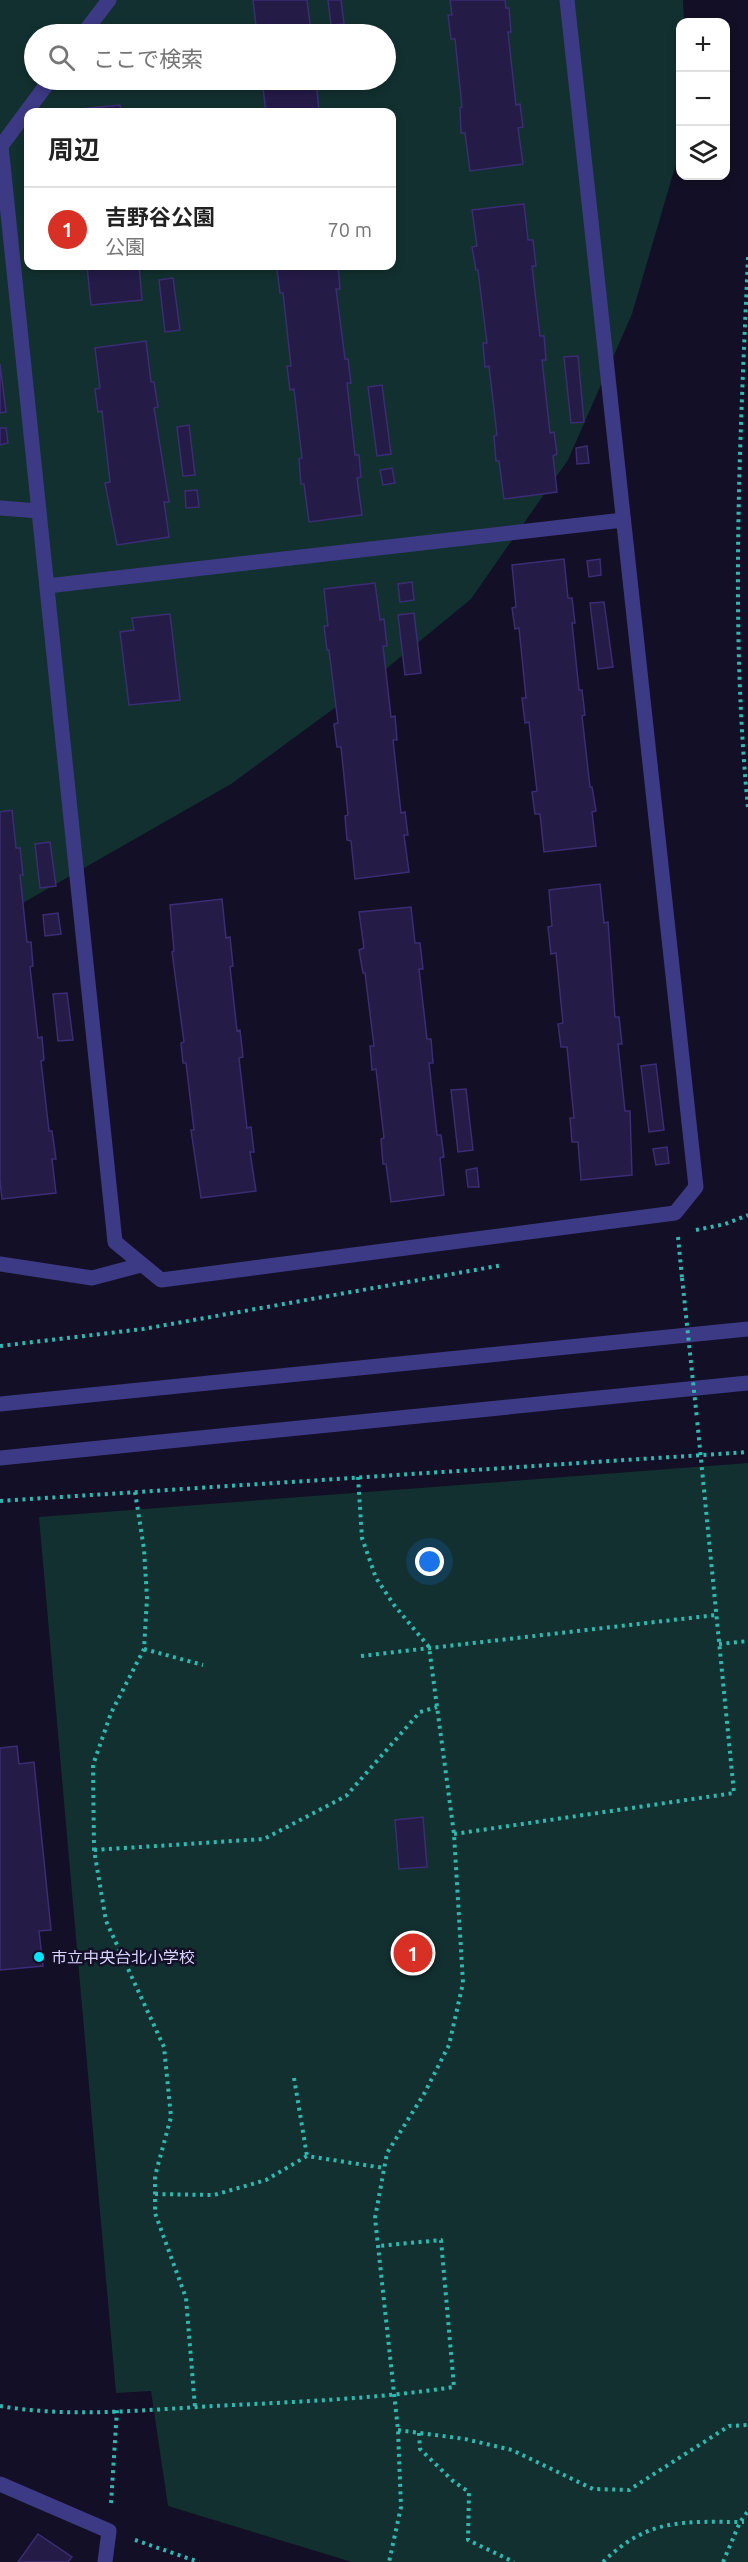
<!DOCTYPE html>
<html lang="ja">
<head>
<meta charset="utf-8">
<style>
	body { margin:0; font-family:Ubuntu,"Noto Sans JP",sans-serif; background:#f6f6f6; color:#222 }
	.controls { position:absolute; right:18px; top:18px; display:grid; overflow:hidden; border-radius:12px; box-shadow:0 3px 9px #0003 }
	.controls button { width:54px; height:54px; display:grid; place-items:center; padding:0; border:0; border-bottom:2px solid #e0e0e0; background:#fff; color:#222; font:30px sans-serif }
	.you { position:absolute; left:430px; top:1562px; width:21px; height:21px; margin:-15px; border:4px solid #fff; border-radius:50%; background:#1a73e8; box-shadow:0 0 0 9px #1a73e833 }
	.badge { display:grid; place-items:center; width:39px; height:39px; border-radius:50%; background:#d93025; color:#fff; font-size:20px; font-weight:700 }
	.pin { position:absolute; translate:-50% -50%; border:3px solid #fff; box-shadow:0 2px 6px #0006 }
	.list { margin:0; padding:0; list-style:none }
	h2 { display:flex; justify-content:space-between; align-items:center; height:78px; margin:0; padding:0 24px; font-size:26px }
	h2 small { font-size:20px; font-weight:400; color:#767676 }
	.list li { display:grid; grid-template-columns:39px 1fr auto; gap:18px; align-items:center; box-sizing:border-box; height:84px; padding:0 24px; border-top:2px solid #e0e0e0 }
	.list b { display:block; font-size:22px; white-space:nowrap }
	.list p { margin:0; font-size:20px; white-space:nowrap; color:#767676 }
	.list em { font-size:20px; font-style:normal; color:#767676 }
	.icon { flex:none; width:33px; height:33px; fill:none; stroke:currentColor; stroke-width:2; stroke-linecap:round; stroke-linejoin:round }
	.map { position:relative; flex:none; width:748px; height:2562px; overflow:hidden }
	.search { position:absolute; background:#fff; box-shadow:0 3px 9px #0003; left:24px; top:24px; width:372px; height:66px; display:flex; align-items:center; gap:15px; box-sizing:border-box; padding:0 21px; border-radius:33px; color:#767676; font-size:22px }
	.panel { position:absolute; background:#fff; box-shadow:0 3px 9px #0003; left:24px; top:108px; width:372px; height:162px; border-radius:12px }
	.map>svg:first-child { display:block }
	.green { fill:#12302f; fill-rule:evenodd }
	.building { fill:#241b47; stroke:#3b2d73; stroke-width:1.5 }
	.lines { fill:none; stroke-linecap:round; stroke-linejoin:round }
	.path { stroke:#2fb8b0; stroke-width:4; stroke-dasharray:3 4.5; stroke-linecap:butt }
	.minor { stroke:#3d3a85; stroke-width:15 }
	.path-bridge { stroke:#2fb8b0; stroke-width:4; stroke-dasharray:3 4.5; stroke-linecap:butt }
	.poi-dot { fill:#00e5ff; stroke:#130f26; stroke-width:2 }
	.labels { text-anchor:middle; stroke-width:5; stroke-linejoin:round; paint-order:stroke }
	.poi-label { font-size:16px; fill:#d9d4ff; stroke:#130f26; text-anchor:start }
</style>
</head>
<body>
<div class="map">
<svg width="748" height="2562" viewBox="0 0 748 2562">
	<rect width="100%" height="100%" fill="#130f26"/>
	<!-- green -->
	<path class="green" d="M0,0H683L684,22H680V150L632,314L568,460L471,599L370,682L231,784L0,916ZM34,34H386V80H34ZM28,112H392V266H28Z
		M748,1463V2562H352L168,2506L151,2391L116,2393L39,1517Z"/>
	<!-- building -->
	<path class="building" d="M253,0H307L311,32L315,34H257Z
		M328,0H341L344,24L331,25Z
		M450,0H505L506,8H509L511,32H508L516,105L520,104L523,127L518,128L523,164L470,171L465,133H461L460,108L462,107L455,39H451L448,15H452Z
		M262,80H316L319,112H266Z
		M120,105L121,112H70L69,110Z
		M524,204L528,240H533L536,266H532L540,336H544L546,360H542L550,433L554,432L557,454L553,456L557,492L504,499L499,461H496L494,436L497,435L489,366L485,367L483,343H487L478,270H476L472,247L477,246L472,210Z
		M82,266H141H139L142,300L91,305L87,266Z
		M281,266H338L340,289H336L345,359H348L351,383H347L355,455H359L361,477L357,478L362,515L309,522L304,484H301L299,459L302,458L294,389L290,390L287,366H291L283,293H280L277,270L281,268Z
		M173,278L180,330L165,332L159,280Z
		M146,341L151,382H154L158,407L154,408L169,502H164L169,537L117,545L105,483L110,482L102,411L98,412L95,389L100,388L95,348Z
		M578,356L584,422L571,423L564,357Z
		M0,364L6,412L0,413Z
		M382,385L391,454L377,456L368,387Z
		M189,425L195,475L183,476L177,427Z
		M0,428H6L8,443L0,445Z
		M587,446L589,463L577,464L576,448Z
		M392,468L395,483L383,485L380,470Z
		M197,490L199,507L186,508L185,491Z
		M564,559L568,598H572L575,623H572L579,690H582L585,715L582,716L590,787H592L596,811L592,812L596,846L544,852L540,814H535L532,792L537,791L529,722L525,723L522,698H526L519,628L515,629L512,608L516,607L512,565Z
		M600,559L601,575L589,577L587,561Z
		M412,582L414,600L400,602L398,584Z
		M375,583L380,620L384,619L387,646H383L391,717L395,716L397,740H393L401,813L405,812L408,835H404L409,872L355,879L351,841L347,840L345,816L348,815L341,747H337L334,724L338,723L329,650H327L324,626H328L324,589Z
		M604,602L613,667L598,669L590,603Z
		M414,613L421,673L405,675L398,615Z
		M170,614L180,700L129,705L120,632L134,630L132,618Z
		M12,810L16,848H20L23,875H20L27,942H31L33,966L30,967L38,1038L42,1037L44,1060L41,1061L49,1131H52L56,1159H52L56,1193L2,1199L0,1180V812Z
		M50,842L56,886L40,888L35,844Z
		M600,884L604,923L608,922L615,1017H619L622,1044H618L625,1111H630L632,1175L581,1180L578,1142H572L570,1118H574L567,1047H561L558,1024L563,1023L556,953L551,954L548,927L552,926L549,890Z
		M222,899L226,938L230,937L233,966L230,967L237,1031L240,1030L243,1057L239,1058L247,1128L251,1127L254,1152H250L256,1191L201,1198L191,1130H194L186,1063H183L181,1043L184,1042L172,952L174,951L170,905Z
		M411,907L415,943H420L423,969H419L427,1039H431L433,1063H429L437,1135H441L444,1157L440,1158L444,1195L391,1202L386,1164H383L381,1139L384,1138L376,1069L372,1070L370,1046H374L365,973H363L359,950L364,948L359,912Z
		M58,913L61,934L45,936L43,915Z
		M67,993L73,1040L58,1041L53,994Z
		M656,1064L664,1130L649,1132L641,1066Z
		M466,1089L473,1150L458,1152L451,1090Z
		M667,1147L669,1163L656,1165L653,1149Z
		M477,1168L479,1187H468L466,1170Z
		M17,1746L19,1764L34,1762L51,1930L39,1931L43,1966L0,1970V1748Z
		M423,1817L427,1867L399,1869L395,1820Z
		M38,2534L72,2557L68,2562H18Z"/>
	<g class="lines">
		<!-- path -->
		<path class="path" d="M748,257C740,440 730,625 748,808
			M696,1230L725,1224L748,1215
			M678,1237L682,1278
			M0,1346L143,1329L503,1265
			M358,1477L362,1538L376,1578L394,1605L429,1647L454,1834L463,1983L449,2045L424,2094L387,2153L375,2218L398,2430L401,2507L389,2562
			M135,1492L144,1549L147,1598L144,1649L111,1713L93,1765L94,1850L106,1921L164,2047L171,2117L155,2176V2213L186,2298L195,2407
			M0,1501L748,1452
			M719,1644L748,1641
			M144,1649L203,1665
			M361,1656L716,1615
			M454,1834L734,1793L697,1419
			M94,1850L264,1839L346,1796L420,1712L437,1707
			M294,2078L307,2156
			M155,2194L214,2195L266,2180L307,2156L384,2168
			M0,2406C70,2418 143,2410 214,2406C294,2402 375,2399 454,2387L441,2240L378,2246
			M398,2430L465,2439L512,2450L593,2489L629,2490L729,2426L748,2425
			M419,2433L420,2449L453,2481L469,2492L468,2540L514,2562
			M111,2503L117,2410
			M135,2540L199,2562
			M603,2562C649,2517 685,2522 744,2522
			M723,2562L740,2522L748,2511"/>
		<!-- minor -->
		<path class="minor" d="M83,34L109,0
			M50,80L1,146L115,1242L161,1280L675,1213L696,1187L567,0
			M0,508L39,511
			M47,586L623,520
			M0,1264L92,1278L141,1265
			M0,1404L748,1329
			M0,1458L748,1383
			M0,2484L109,2531L105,2562"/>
		<!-- path-bridge -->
		<path class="path-bridge" d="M682,1278L697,1419"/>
	</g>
	<!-- markers -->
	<circle class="poi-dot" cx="39" cy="1957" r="6"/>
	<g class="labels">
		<!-- poi labels -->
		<g class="poi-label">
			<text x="51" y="1963">市立中央台北小学校</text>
		</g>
	</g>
</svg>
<div class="controls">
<button>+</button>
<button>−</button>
<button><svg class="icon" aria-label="layers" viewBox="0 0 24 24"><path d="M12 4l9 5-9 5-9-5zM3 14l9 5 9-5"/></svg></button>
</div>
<div class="you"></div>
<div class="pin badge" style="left:413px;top:1953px">1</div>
<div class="search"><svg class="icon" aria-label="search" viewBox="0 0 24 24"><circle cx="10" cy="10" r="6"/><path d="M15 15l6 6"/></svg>ここで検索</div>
<section class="panel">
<h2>周辺<small></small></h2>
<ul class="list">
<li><span class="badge">1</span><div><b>吉野谷公園</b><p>公園</p></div><em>70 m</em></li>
</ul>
</section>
</div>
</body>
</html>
